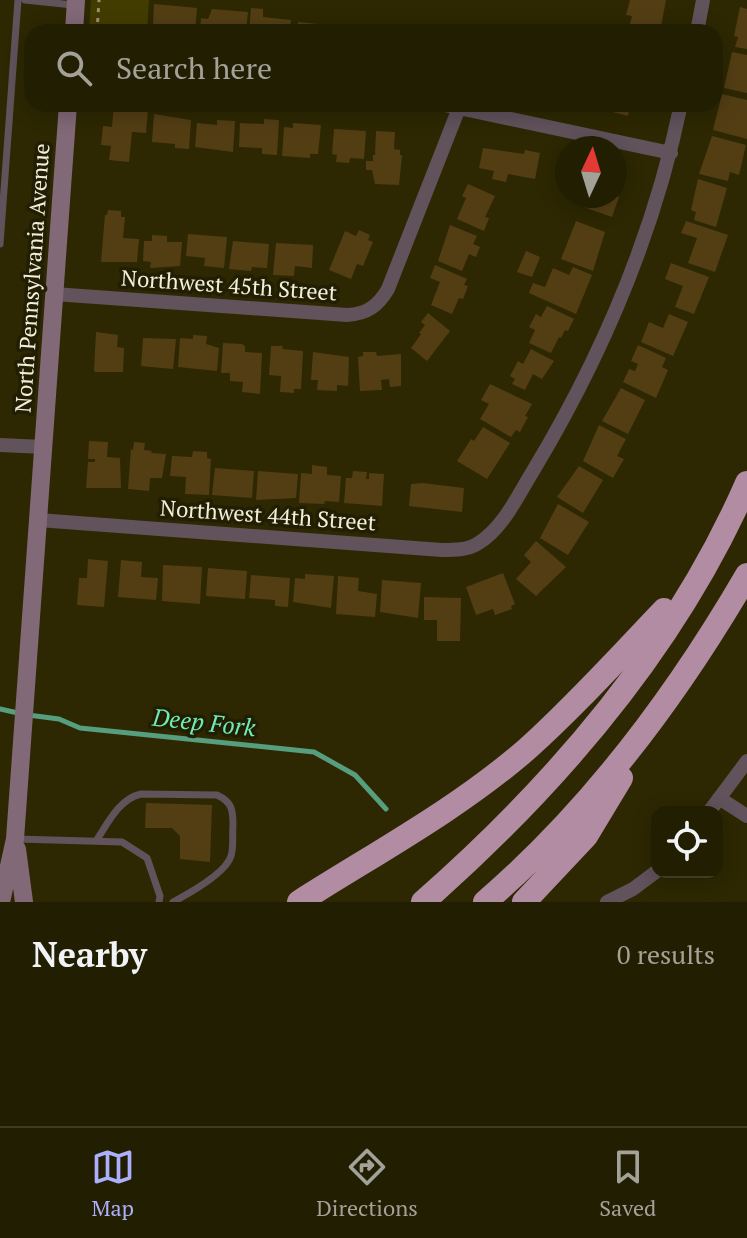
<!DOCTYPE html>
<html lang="en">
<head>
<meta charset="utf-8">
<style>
	body { margin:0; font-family:"PT Serif",serif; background:#2a270c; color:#f1f3f6 }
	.controls { position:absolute; right:24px; bottom:24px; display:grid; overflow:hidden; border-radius:16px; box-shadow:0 4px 20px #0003 }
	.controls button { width:72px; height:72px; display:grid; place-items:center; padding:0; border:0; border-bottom:2px solid #3f3c24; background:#221e02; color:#f1f3f6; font:40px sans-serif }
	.compass { position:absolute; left:555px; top:136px; width:72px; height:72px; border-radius:50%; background:#221e02; box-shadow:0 4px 20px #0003; rotate:4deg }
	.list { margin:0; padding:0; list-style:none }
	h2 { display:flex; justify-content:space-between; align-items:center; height:104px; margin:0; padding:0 32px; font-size:34px }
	h2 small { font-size:26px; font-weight:400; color:#a2a299 }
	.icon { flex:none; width:44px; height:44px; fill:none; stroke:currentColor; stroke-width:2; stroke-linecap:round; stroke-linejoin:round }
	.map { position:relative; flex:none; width:747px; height:902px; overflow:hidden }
	.search { position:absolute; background:#221e02; box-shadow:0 4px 20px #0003; left:24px; right:24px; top:24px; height:88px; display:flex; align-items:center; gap:20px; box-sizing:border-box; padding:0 28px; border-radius:24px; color:#a2a299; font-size:30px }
	.sheet { height:224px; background:#221e02 }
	nav { display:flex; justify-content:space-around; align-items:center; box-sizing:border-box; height:112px; border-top:2px solid #3f3c24; background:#221e02; font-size:22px; color:#a2a299 }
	nav a { display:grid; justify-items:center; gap:4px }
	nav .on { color:#acaffb }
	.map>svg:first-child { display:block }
	.green { fill:#433c00 }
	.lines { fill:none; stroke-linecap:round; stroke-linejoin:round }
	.stream { stroke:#569e7e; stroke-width:5 }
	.building { fill:#533e14 }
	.path { stroke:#959275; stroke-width:3; stroke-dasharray:4 6; stroke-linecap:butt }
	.lane { stroke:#61525b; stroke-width:7 }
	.street { stroke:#61525b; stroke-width:14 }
	.secondary { stroke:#826978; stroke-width:18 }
	.highway { stroke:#b18ca2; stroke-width:24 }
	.labels { text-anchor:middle; stroke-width:7; stroke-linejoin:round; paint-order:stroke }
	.street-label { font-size:22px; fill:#f1efda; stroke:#221e03 }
	.water-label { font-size:24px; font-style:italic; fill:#6fecb4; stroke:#221e03 }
</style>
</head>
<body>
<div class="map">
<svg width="747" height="902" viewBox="0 0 747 902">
	<rect width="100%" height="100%" fill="#2d2802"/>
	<!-- green -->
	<path class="green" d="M91,0H149L147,32H89Z"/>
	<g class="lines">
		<!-- stream -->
		<path class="stream" d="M0,709L18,713
			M28,715L59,719L80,728L314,752L355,775L386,809"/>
	</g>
	<!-- building -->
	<path class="building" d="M630,0H666L660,32L629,27L632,16L626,15Z
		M154,4L197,8L195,32H174L175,27L153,25Z
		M740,7L747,9V49L735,47L738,37L734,36Z
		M251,8L263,9V17L291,20L290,32H249Z
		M212,9L248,12L246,32H200L201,18L208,19Z
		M298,22L338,26L337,32H297Z
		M348,25L374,28V25L387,27V32H347Z
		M732,52L747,55V93L724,88Z
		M722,94L747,100V139L713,130Z
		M114,104L148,109L146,133L132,132L129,162L109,160L111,146L101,145L103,126L112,127Z
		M581,104H630L628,116Z
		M154,114L191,120L189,149L175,148V144L152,142Z
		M264,119L279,120L277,155L262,154V148L239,147L240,123L264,124Z
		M217,120L235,121L233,152L195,147L197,123L217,125Z
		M293,123L321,125L318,154H310V158L282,156L284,127L293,128Z
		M334,129L366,131L364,159L350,158L349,163L336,162L337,155L332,154Z
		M376,131L395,132L394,149L400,150V155H402L399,185L375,184L372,170H366V161H373V155H375Z
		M712,136L746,145L739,175L730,172L728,181L699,174Z
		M483,148L524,154L525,150L540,153L535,179L508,174L506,182L492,179L494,171L479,168Z
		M698,179L727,188L716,227L694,220L696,212L691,210Z
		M468,184L495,196L485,217L489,218L484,231L457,219L466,198L462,196Z
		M578,196H616L619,197L612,217L575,204Z
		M108,210L121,211V217H125L123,238L139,239L137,262H101L105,215H107Z
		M576,221L605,232L593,271L561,259Z
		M686,221L728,235L715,272L688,263L697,238L681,233Z
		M450,225L477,236L473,244L480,247L476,257L469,254L462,271L438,261Z
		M359,230L370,235L368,240L373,242L363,266L357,264L351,279L329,270L345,231L356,236Z
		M188,234L227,237L224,268L204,266L205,258L186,256Z
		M152,235L167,236V242H182L180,266L150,268L151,262L143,261L144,241H152Z
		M233,241L269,244L267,268L252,267L251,271L229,269Z
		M276,243L313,245L312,268L295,266L294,276L273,275Z
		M526,251L540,257L532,277L517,272Z
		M671,263L709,277L694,314L675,307L683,286L665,279Z
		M435,265L467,279L464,285L468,286L463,299L459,298L452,314L431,305L440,282L430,278Z
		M573,267L592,275L576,314L529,293L533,283L545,287L553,268L569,275Z
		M547,306L574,319L568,331L565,330L561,338L559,337L551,353L529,343L535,330L529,327L536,314L541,317Z
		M428,313L450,331L427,361L411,348L421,334L419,333L425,325L421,322Z
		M669,314L688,322L673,356L641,342L649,322L663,328Z
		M96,332L118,335L117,347L124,348L123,372H95L94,370Z
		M193,335L207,336L206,344L219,348L217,371L178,367L180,338L193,339Z
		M143,338L176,339L173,369L141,366Z
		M223,343L242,344L245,346V352L262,353L260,394L242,392L243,382L230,381V373H221Z
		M638,345L666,358L662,367L668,370L656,398L623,382L629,369L635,371L638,364L631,361Z
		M271,346H283L282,349L303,351L301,389H294V393L280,392L281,376L269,375Z
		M531,349L554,361L542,379L533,374L525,390L512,384L515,379L510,376L518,361L523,364Z
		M313,352L349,357L348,386L337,385V391L317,390L318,380H311Z
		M363,352H376L377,356L401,354V386L390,387L389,379L381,380L382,390L360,391L358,357L363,356Z
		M490,384L532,404L525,416L528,417L520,432L516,430L511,437L480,419L489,404L481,400Z
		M621,388L645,400L628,434L602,421Z
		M599,425L626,439L617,456L624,459L613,478L583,461Z
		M483,427L510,443L487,479L457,461L471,439L474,441Z
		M89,441L108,442L107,457L120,458L121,488H86L88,462H95V459H88Z
		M134,442L145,443L144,450L152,451L151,453L166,454L162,478H150L149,491L128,489L131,449L133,450Z
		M193,451L207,452V458L211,459L209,495L185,494L186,477L170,476L172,456L192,457Z
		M312,465L327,467V475L341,476L339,502L325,501L324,504L299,503L301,473L312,474Z
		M579,466L603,480L583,513L557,497Z
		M215,468L254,471L252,498L212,495Z
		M258,471L298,474L296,498L256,500Z
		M353,471L367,472L366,479H369V473L384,474L382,506L344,503L346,478H352Z
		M422,483L464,488L462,512L409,506L411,484Z
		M558,504L589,522L568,555L540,538Z
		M536,541L566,567L536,596L516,579L531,562L524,555Z
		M88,559L108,561L104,607L77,605L79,578H87Z
		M121,560L142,562L141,577L158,578L156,600L118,597Z
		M163,565L202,567L200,604L162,601Z
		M208,568L247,571L245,599L206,596Z
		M503,573L515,604L511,606L512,609L495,615L493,609L476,615L466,587Z
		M305,574L334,576L331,608L293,602L295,578L305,579Z
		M251,575L290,578L288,607L275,606V600L249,598Z
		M338,576L359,578L358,591L377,594L375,617L336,614Z
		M382,580L421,583L418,618L380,612Z
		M424,597L461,598L460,641H437V620H424Z
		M146,803L212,805L210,862L180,859V836L172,828H145Z"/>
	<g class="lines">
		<!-- path -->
		<path class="path" d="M97,32L99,0"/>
		<!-- lane -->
		<path class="lane" d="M25,0L73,5
			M0,244L18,0
			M17,839L122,842L147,858L160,896L159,902
			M96,841C108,823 119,799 141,794L217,795C232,802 233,810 233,825C232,835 234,847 231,856C226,873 188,894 173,902"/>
		<!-- street -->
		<path class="street" d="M697,32L703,0
			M440,104L671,153
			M54,294L347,315C367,314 378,306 388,289L459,108
			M0,445L44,447
			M38,520L442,550C454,550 467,550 477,544C503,529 518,495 533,471C601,358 654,234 681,104
			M719,798L747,816
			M709,812L747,761
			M607,902L633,889L657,871"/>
		<!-- secondary -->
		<path class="secondary" d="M74,32L76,0
			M17,849L24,902
			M1,902L15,839L68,104"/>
		<!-- highway -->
		<path class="highway" d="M299,902C376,853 458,809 527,749C575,706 619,657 664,610
			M423,902C555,786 676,646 747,483
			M485,902C592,810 676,697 747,575
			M524,902L586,836L621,778"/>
	</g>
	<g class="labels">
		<!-- street labels -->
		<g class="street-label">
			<text transform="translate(32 278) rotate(-86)" y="8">North Pennsylvania Avenue</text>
			<text transform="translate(229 285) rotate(4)" y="8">Northwest 45th Street</text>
			<text transform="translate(268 515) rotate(4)" y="8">Northwest 44th Street</text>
		</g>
		<!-- water labels -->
		<g class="water-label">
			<text transform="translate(204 723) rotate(6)" y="8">Deep Fork</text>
		</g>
	</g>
</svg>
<div class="controls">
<button><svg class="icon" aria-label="locate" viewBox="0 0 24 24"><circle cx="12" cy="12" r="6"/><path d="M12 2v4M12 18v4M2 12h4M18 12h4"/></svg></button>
</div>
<svg class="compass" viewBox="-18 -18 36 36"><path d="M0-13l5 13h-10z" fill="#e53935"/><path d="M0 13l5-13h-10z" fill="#a2a299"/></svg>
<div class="search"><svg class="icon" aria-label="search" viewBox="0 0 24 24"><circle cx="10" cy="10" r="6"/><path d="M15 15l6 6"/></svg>Search here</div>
</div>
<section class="sheet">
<h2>Nearby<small>0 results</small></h2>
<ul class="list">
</ul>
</section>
<nav>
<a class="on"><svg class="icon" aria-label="map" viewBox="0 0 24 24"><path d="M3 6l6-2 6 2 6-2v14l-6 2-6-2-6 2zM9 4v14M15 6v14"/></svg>Map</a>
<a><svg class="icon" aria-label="directions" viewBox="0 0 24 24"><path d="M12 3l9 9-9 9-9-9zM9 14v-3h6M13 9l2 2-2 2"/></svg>Directions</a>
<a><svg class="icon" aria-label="saved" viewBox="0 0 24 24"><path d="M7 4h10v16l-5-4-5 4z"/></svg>Saved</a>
</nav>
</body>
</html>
